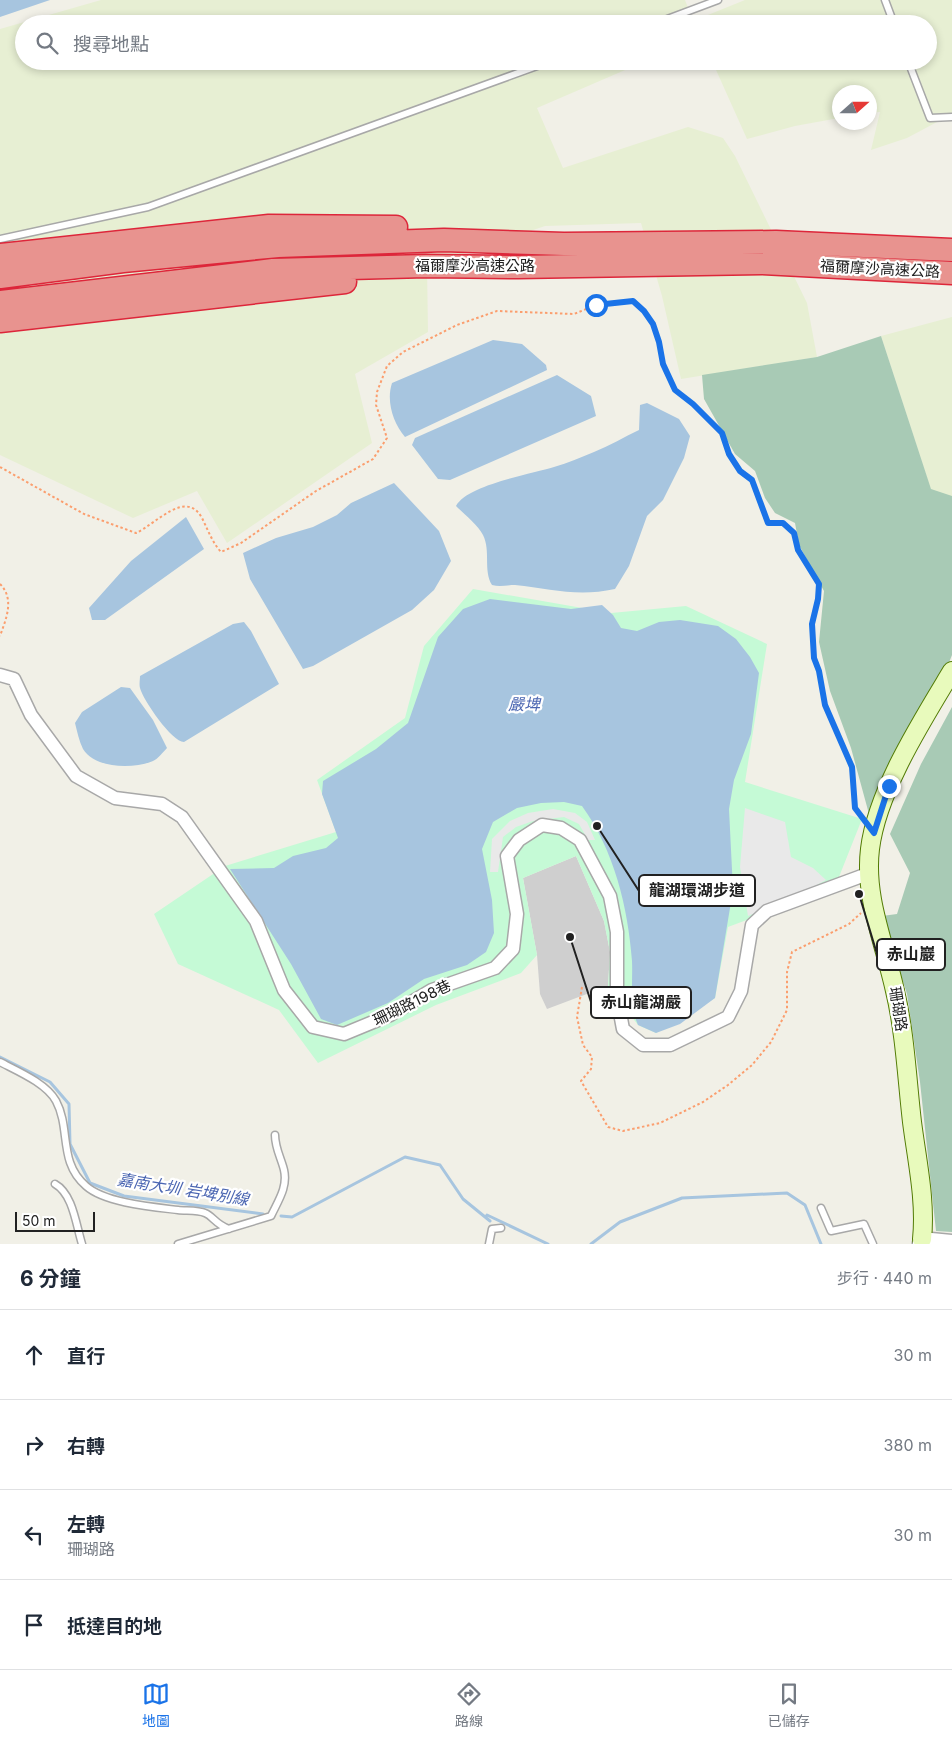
<!DOCTYPE html>
<html lang="zh-TW">
<head>
<meta charset="utf-8">
<style>
	body { margin:0; font-family:Inter,"Noto Sans TC",sans-serif; background:#f2f2f3; color:#1f2937 }
	.compass { position:absolute; left:832px; top:85px; width:45px; height:45px; border-radius:50%; background:#fff; box-shadow:0 2px 8px #0003; rotate:69deg }
	.scale { position:absolute; left:15px; bottom:12px; width:80px; box-sizing:border-box; padding-left:5px; border:2px solid #212121; border-top:0; font-size:14px; line-height:18px; white-space:nowrap; color:#212121; -webkit-text-stroke:4px #fff; paint-order:stroke }
	.stop { position:absolute; width:15px; height:15px; margin:-11px; border:4px solid #1a73e8; border-radius:50%; background:#fff }
	.stop.end { background:#1a73e8; border-color:#fff; box-shadow:0 1px 5px #0008 }
	.list { margin:0; padding:0; list-style:none }
	h2 { display:flex; justify-content:space-between; align-items:center; height:65px; margin:0; padding:0 20px; font-size:21px }
	h2 small { font-size:16px; font-weight:400; color:#747a83 }
	.list li { display:grid; grid-template-columns:32px 1fr auto; gap:15px; align-items:center; box-sizing:border-box; height:90px; padding:0 20px; border-top:1px solid #e0e1e3 }
	.list b { display:block; font-size:19px; white-space:nowrap }
	.list p { margin:0; font-size:16px; white-space:nowrap; color:#747a83 }
	.list em { font-size:16px; font-style:normal; color:#747a83 }
	.icon { flex:none; width:28px; height:28px; fill:none; stroke:currentColor; stroke-width:2; stroke-linecap:round; stroke-linejoin:round }
	.map { position:relative; flex:none; width:952px; height:1244px; overflow:hidden }
	.search { position:absolute; background:#fff; box-shadow:0 2px 8px #0003; left:15px; right:15px; top:15px; height:55px; display:flex; align-items:center; gap:12px; box-sizing:border-box; padding:0 18px; border-radius:28px; color:#747a83; font-size:19px }
	.sheet { height:425px; background:#fff }
	nav { display:flex; justify-content:space-around; align-items:center; box-sizing:border-box; height:70px; border-top:1px solid #e0e1e3; background:#fff; font-size:14px; color:#747a83 }
	nav a { display:grid; justify-items:center; gap:2px }
	nav .on { color:#1a73e8 }
	.map>svg:first-child { display:block }
	.religious { fill:#cfcfcf }
	.farmland { fill:#e7efd3 }
	.cemetery { fill:#a8cab5 }
	.park { fill:#c5fad6 }
	.parking { fill:#e9e9e9 }
	.water { fill:#a7c5df }
	.lines { fill:none; stroke-linecap:round; stroke-linejoin:round }
	.stream { stroke:#a7c5df; stroke-width:3 }
	.lane-casing { stroke:#a8a8a8; stroke-width:9 }
	.street-casing { stroke:#a8a8a8; stroke-width:15 }
	.secondary-casing { stroke:#527b04; stroke-width:20 }
	.highway-casing { stroke:#dd263a; stroke-width:25 }
	.path { stroke:#fb9e6e; stroke-width:2; stroke-dasharray:2.5 2.5; stroke-linecap:butt }
	.lane { stroke:#fff; stroke-width:6 }
	.street { stroke:#fff; stroke-width:12 }
	.secondary { stroke:#e8fabc; stroke-width:18 }
	.highway { stroke:#e8938f; stroke-width:22 }
	.route { stroke:#1a73e8; stroke-width:6 }
	.labels { text-anchor:middle; stroke-width:4.5; stroke-linejoin:round; paint-order:stroke }
	.street-label { font-size:15px; fill:#212121; stroke:#fff }
	.water-label { font-size:16px; font-style:italic; fill:#4b66b2; stroke:#fff }
	.leader { fill:none; stroke:#212121; stroke-width:2 }
	.callout-dot { fill:#212121; stroke:#fff; stroke-width:2 }
	.callout { fill:#fff; stroke:#212121; stroke-width:2 }
	.callout-label { font-size:16px; text-anchor:middle; font-weight:bold; fill:#212121 }
</style>
</head>
<body>
<div class="map">
<svg width="952" height="1244" viewBox="0 0 952 1244">
	<rect width="100%" height="100%" fill="#f1f0e7"/>
	<!-- religious -->
	<path class="religious" d="M576,856L604,921L610,952L608,986L547,1009L540,994L537,955L523,878Z"/>
	<!-- farmland -->
	<path class="farmland" d="M101,0H685L693,21L745,0H952V121H939L907,138L871,150L880,112L870,113V92H840L839,118L795,126L747,139L712,61H928V24H24V61H646L537,108L563,168L688,127L723,138L735,156L807,303L817,357L681,379L662,296L641,223L545,226L427,266L428,332L355,374L372,443L227,543L197,491L133,518L0,455V29Z
		M952,317V496H948L931,490L881,336Z"/>
	<!-- cemetery -->
	<path class="cemetery" d="M881,336L931,489L952,496V655L944,675L912,729L890,760L883,787L869,814L851,748L830,691L819,642L824,591L799,545L795,523L775,513L765,498L755,471L735,454L704,399L702,375L817,357Z
		M952,707V1232L936,1231L920,1082L907,994L882,916L897,914L910,873L890,834L921,764Z"/>
	<!-- park -->
	<path class="park" d="M473,589L611,613L686,606L767,644L745,782L862,819L835,887L728,927L715,998L656,1033L638,1025L608,986L610,952L604,921L576,856L523,878L537,955L521,973L436,1005L318,1063L279,1010L178,964L154,914L225,866L336,832L317,780L405,718L424,646Z"/>
	<!-- parking -->
	<path class="parking" d="M745,808L785,822L791,857L813,868L826,880L800,894L748,916L740,867Z
		M553,809L575,813L587,822L595,840H588L579,824L564,817L533,821L516,827L503,837L498,872H490L492,839L510,821L528,813Z"/>
	<!-- water -->
	<path class="water" d="M0,0H50L0,17Z
		M493,340L522,344L546,365L547,370L405,437C393,423 386,401 392,383Z
		M557,375L591,396L596,416L450,480L438,479L412,445L415,438Z
		M647,403L679,419L690,436L684,458L663,500L647,516L629,566L615,589C578,597 551,589 515,585C507,585 500,587 492,585C483,570 491,551 483,535C478,525 464,514 456,506C467,485 531,474 554,467C568,463 581,457 594,452C609,446 624,437 639,430L640,405Z
		M394,483L439,531L451,561L434,590L412,610L313,666L303,669L250,579L243,553L276,538L313,527L337,515L351,503Z
		M186,517L204,549L105,620H92L89,608L131,561Z
		M490,599L571,609L602,605L613,615L621,628L637,631L659,622L680,620L718,626L736,639L750,657L759,673L751,734L734,780L729,809L733,890L715,998L680,1024L656,1033L638,1025C629,1005 633,983 632,961C628,907 614,850 582,806L564,802L541,803L517,808L493,822L482,849L492,900L494,933L486,952L467,965L424,979L388,1003L337,1025L321,1019L291,964L230,869L274,868L293,856L326,848L338,838L322,794L323,781L376,749L408,723L438,637L463,609Z
		M244,622L251,631L279,684L184,742C172,742 143,700 140,688C139,685 140,679 140,676L233,624Z
		M121,687L130,688L153,720L167,748C163,752 158,759 153,761C134,769 95,769 83,749C79,741 77,731 75,723L82,712Z"/>
	<g class="lines">
		<!-- stream -->
		<path class="stream" d="M0,1057L50,1082L69,1104L70,1144L90,1183L124,1196L263,1214
			M487,1215L548,1244
			M281,1216L292,1217L405,1157L440,1165L463,1199L490,1221
			M591,1244L620,1222L682,1198L787,1193L805,1205L821,1244"/>
		<defs>
			<path id="lane" d="M885,0L894,24
				M654,24L718,0
				M908,61L930,118L952,117
				M0,239L148,207L551,61
				M0,1062C17,1071 46,1083 56,1101C71,1129 58,1162 86,1186C105,1203 153,1207 178,1210C185,1211 198,1210 205,1213C213,1216 215,1224 229,1229
				M55,1184C73,1194 76,1225 82,1244
				M821,1208L831,1231L864,1224L873,1244
				M178,1244L271,1216C278,1201 288,1187 284,1170C281,1158 275,1148 275,1135
				M489,1244L492,1229L501,1228"/>
			<path id="street" d="M0,675L14,679L31,715L76,776L115,798L162,804L182,817L256,921L284,990L313,1027L344,1034L390,1015L432,990L495,968L513,949L517,914L507,856L519,840L542,825L561,828L580,840L610,896L617,932V997L623,1029L643,1045H670L728,1017L741,991L752,925L767,911L870,873
				M919,1243L921,1238L952,1241"/>
			<path id="secondary" d="M922,1239C926,1201 917,1161 912,1122C907,1079 905,1033 895,991C885,944 864,898 870,849C877,791 922,721 952,671"/>
			<path id="highway" d="M0,255L269,226L396,227
				M0,277L123,261L278,246L444,240L564,244L776,242L952,250
				M0,302L273,270L426,266L518,267L762,263L952,273
				M0,321L345,282"/>
		</defs>
		<!-- lane casing -->
		<use href="#lane" class="lane-casing"/>
		<!-- street casing -->
		<use href="#street" class="street-casing"/>
		<!-- secondary casing -->
		<use href="#secondary" class="secondary-casing"/>
		<!-- highway casing -->
		<use href="#highway" class="highway-casing"/>
		<!-- path -->
		<path class="path" d="M0,467L84,514L136,533C157,523 186,489 202,518C208,530 212,542 221,552L241,543L316,491L373,459L387,438L376,405L377,392L387,366L403,352L457,325L497,311L574,314L596,305L633,301L644,311L653,324L659,342L663,364L675,390L693,403L722,433L729,454L740,471L752,480L768,523H783L794,533L798,550L819,583L818,599L812,625L814,659L819,671L825,705L852,767L855,809L862,819
			M0,584C15,599 6,619 0,636
			M582,987L577,1017L583,1045L592,1057L591,1069L581,1081L608,1127L623,1131L660,1123L703,1102L728,1085L752,1065L771,1042L787,1010V972L792,952L849,924L861,913"/>
		<!-- lane -->
		<use href="#lane" class="lane"/>
		<!-- street -->
		<use href="#street" class="street"/>
		<!-- secondary -->
		<use href="#secondary" class="secondary"/>
		<!-- highway -->
		<use href="#highway" class="highway"/>
	</g>
	<g class="lines">
		<!-- route -->
		<path class="route" d="M596,305L633,301L644,311L653,324L659,342L663,364L675,390L693,404L722,433L729,454L740,471L752,480L768,523H783L794,533L798,550L819,584L818,599L812,624L814,658L819,671L825,705L852,767L855,808L874,833L889,786"/>
	</g>
	<g class="labels">
		<!-- street labels -->
		<g class="street-label">
			<text x="475" y="271">福爾摩沙高速公路</text>
			<text transform="translate(880 269) rotate(3)" y="5">福爾摩沙高速公路</text>
			<text transform="translate(412 1003) rotate(-26)" y="5">珊瑚路198巷</text>
			<text transform="translate(898 1009) rotate(81)" y="5">珊瑚路</text>
		</g>
		<!-- water labels -->
		<g class="water-label">
			<text x="524" y="710">嚴埤</text>
			<text transform="translate(183 1189) rotate(9)" y="6">嘉南大圳 岩埤別線</text>
		</g>
	</g>
	<!-- callouts -->
	<path class="leader" d="M597 826L639 891M859 894L877 954M570 937L591 1002"/>
	<g class="callout-dot">
		<circle cx="597" cy="826" r="5"/>
		<circle cx="859" cy="894" r="5"/>
		<circle cx="570" cy="937" r="5"/>
	</g>
	<g class="callout">
		<rect x="639" y="875" width="116" height="31" rx="5"/>
		<rect x="877" y="939" width="68" height="31" rx="5"/>
		<rect x="591" y="987" width="100" height="31" rx="5"/>
	</g>
	<g class="callout-label">
		<text x="697" y="896">龍湖環湖步道</text>
		<text x="911" y="960">赤山巖</text>
		<text x="641" y="1008">赤山龍湖嚴</text>
	</g>
</svg>
<svg class="compass" viewBox="-18 -18 36 36"><path d="M0-13l5 13h-10z" fill="#e53935"/><path d="M0 13l5-13h-10z" fill="#747a83"/></svg>
<div class="scale">50 m</div>
<div class="stop" style="left:596px;top:305px"></div>
<div class="stop end" style="left:889px;top:786px"></div>
<div class="search"><svg class="icon" aria-label="search" viewBox="0 0 24 24"><circle cx="10" cy="10" r="6"/><path d="M15 15l6 6"/></svg>搜尋地點</div>
</div>
<section class="sheet">
<h2>6 分鐘<small>步行 · 440 m</small></h2>
<ul class="list">
<li><svg class="icon" aria-label="ahead" viewBox="0 0 24 24"><path d="M12 20V5M6 11l6-6 6 6"/></svg><div><b>直行</b></div><em>30 m</em></li>
<li><svg class="icon" aria-label="right" viewBox="0 0 24 24"><path d="M7 20v-9h11M14 6l5 5-5 5"/></svg><div><b>右轉</b></div><em>380 m</em></li>
<li><svg class="icon" aria-label="left" viewBox="0 0 24 24"><path d="M17 20v-9H6M10 6l-5 5 5 5"/></svg><div><b>左轉</b><p>珊瑚路</p></div><em>30 m</em></li>
<li><svg class="icon" aria-label="arrive" viewBox="0 0 24 24"><path d="M6 21V4h12l-3 4 3 4H6"/></svg><div><b>抵達目的地</b></div></li>
</ul>
</section>
<nav>
<a class="on"><svg class="icon" aria-label="map" viewBox="0 0 24 24"><path d="M3 6l6-2 6 2 6-2v14l-6 2-6-2-6 2zM9 4v14M15 6v14"/></svg>地圖</a>
<a><svg class="icon" aria-label="directions" viewBox="0 0 24 24"><path d="M12 3l9 9-9 9-9-9zM9 14v-3h6M13 9l2 2-2 2"/></svg>路線</a>
<a><svg class="icon" aria-label="saved" viewBox="0 0 24 24"><path d="M7 4h10v16l-5-4-5 4z"/></svg>已儲存</a>
</nav>
</body>
</html>
